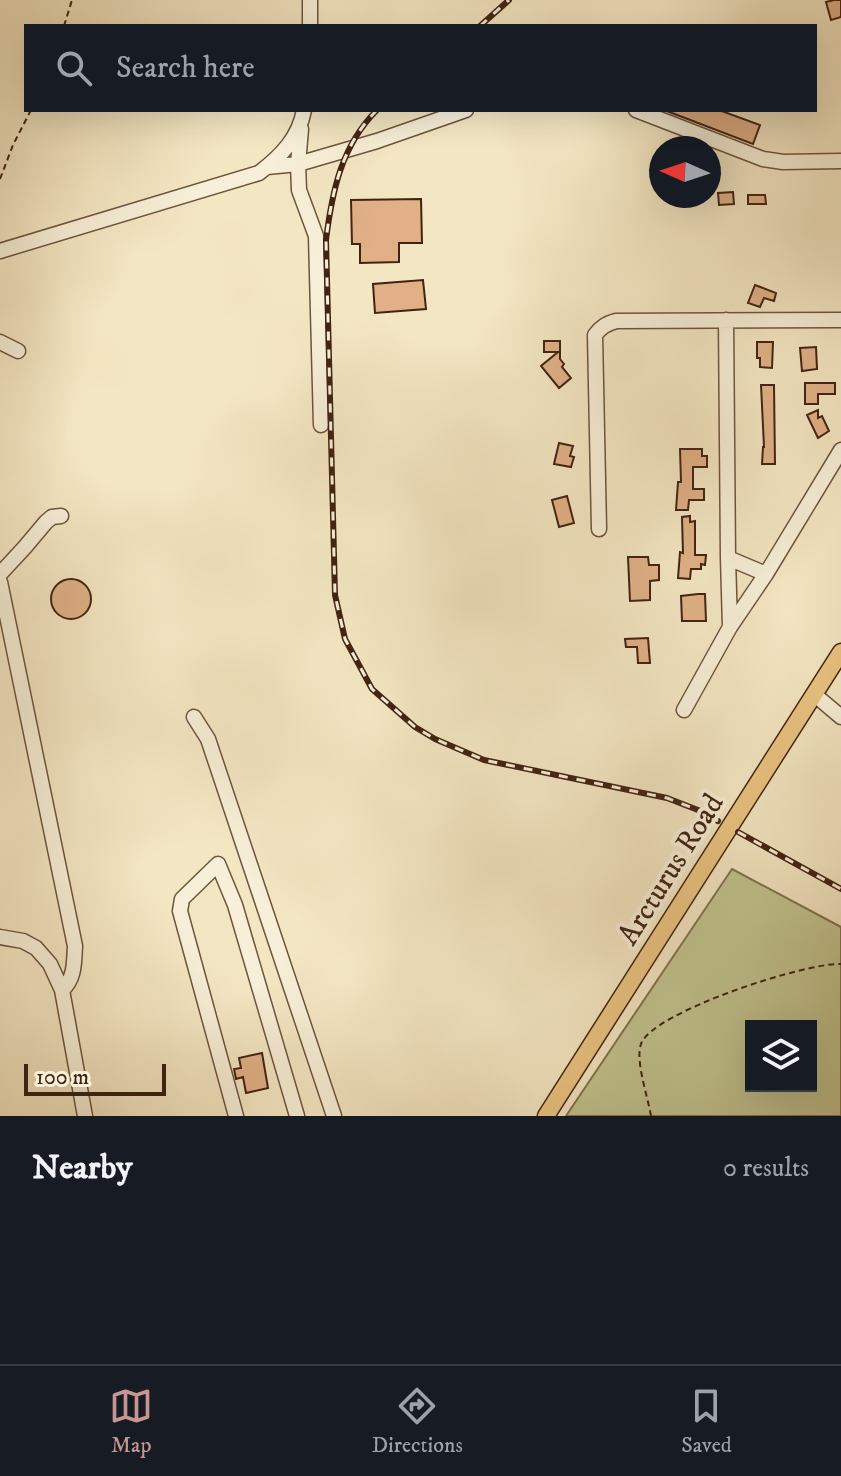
<!DOCTYPE html>
<html lang="en">
<head>
<meta charset="utf-8">
<style>
	body { margin:0; font-family:"IM FELL DW Pica",serif; background:#242831; color:#f1f3f6 }
	.controls { position:absolute; right:24px; bottom:24px; display:grid; overflow:hidden; border-radius:0px; box-shadow:0 8px 32px #0002 }
	.controls button { width:72px; height:72px; display:grid; place-items:center; padding:0; border:0; border-bottom:2px solid #363941; background:#171b24; color:#f1f3f6; font:40px sans-serif }
	.compass { position:absolute; left:649px; top:136px; width:72px; height:72px; border-radius:50%; background:#171b24; box-shadow:0 8px 32px #0002; rotate:273deg }
	.scale { position:absolute; left:24px; bottom:20px; width:142px; box-sizing:border-box; padding-left:8px; border:4px solid #412311; border-top:0; font-size:22px; line-height:28px; white-space:nowrap; color:#412311; -webkit-text-stroke:6px #f7efd7; paint-order:stroke }
	.list { margin:0; padding:0; list-style:none }
	h2 { display:flex; justify-content:space-between; align-items:center; height:104px; margin:0; padding:0 32px; font-size:34px }
	h2 small { font-size:26px; font-weight:400; color:#9ea1a6 }
	.icon { flex:none; width:44px; height:44px; fill:none; stroke:currentColor; stroke-width:2; stroke-linecap:round; stroke-linejoin:round }
	.map { position:relative; flex:none; width:841px; height:1116px; overflow:hidden }
	.search { position:absolute; background:#171b24; box-shadow:0 8px 32px #0002; left:24px; right:24px; top:24px; height:88px; display:flex; align-items:center; gap:20px; box-sizing:border-box; padding:0 28px; border-radius:0px; color:#9ea1a6; font-size:30px }
	.sheet { height:248px; background:#171b24 }
	nav { display:flex; justify-content:space-around; align-items:center; box-sizing:border-box; height:112px; border-top:2px solid #363941; background:#171b24; font-size:22px; color:#9ea1a6 }
	nav a { display:grid; justify-items:center; gap:4px }
	nav .on { color:#c59692 }
	.map>svg:first-child { display:block }
	.garden { fill:#c1c38f; stroke:#817350; stroke-width:2; fill-rule:evenodd }
	.building { fill:#e1b087; stroke:#412311; stroke-width:2 }
	.lines { fill:none; stroke-linecap:round; stroke-linejoin:round }
	.minor-casing { stroke:#6e543d; stroke-width:17 }
	.major-casing { stroke:#412311; stroke-width:19 }
	.path { stroke:#412311; stroke-width:2; stroke-dasharray:6 4; stroke-linecap:butt }
	.minor { stroke:#f7efd7; stroke-width:14 }
	.major { stroke:#eac381; stroke-width:16 }
	.rail-casing { stroke:#412311; stroke-width:6 }
	.rail { stroke:#f7efd7; stroke-width:3; stroke-dasharray:9; stroke-linecap:butt }
	.labels { text-anchor:middle; stroke-width:8; stroke-linejoin:round; paint-order:stroke }
	.street-label { font-size:30px; fill:#412311; stroke:#f7efd7 }
</style>
</head>
<body>
<div class="map">
<svg width="841" height="1116" viewBox="0 0 841 1116">
	<rect width="100%" height="100%" fill="#f3e6c2"/>
	<filter id="stains"><feTurbulence type="fractalNoise" baseFrequency=".0025" numOctaves="4"/><feColorMatrix values="0 0 0 0 .2 0 0 0 0 .09 0 0 0 0 .02 0 0 0 .5 -.17"/></filter>
	<radialGradient id="worn" r=".72"><stop offset=".6" stop-color="#630" stop-opacity="0"/><stop offset="1" stop-color="#630" stop-opacity=".3"/></radialGradient>
	<!-- garden -->
	<path class="garden" d="M732,869L841,927V1116H566ZM751,1026H811V1086H751Z"/>
	<!-- building -->
	<path class="building" d="M834,0H841V17L831,20L826,2Z
		M664,110H719L760,125L753,144Z
		M733,192L734,204L719,205L718,193Z
		M748,195H765L766,204H748Z
		M421,199L422,243H399V262L360,263V244H352L351,200Z
		M423,280L426,309L375,313L373,284Z
		M755,285L776,293L774,301L764,298L760,307L748,303Z
		M544,341H560V359L564,364L562,367L571,378L559,388L541,366L558,352H544Z
		M757,342H773L772,368L760,367V358H757Z
		M816,347L817,369L802,371L800,348Z
		M805,383H835V394H818V404H805Z
		M761,385H774L775,464H762L763,447H764Z
		M818,410V418L822,416L829,431L818,438L807,415Z
		M559,443L573,446L570,456L574,457L571,467L554,464Z
		M680,449H702V456H707V467H693V489H704V500H689L688,510H676L678,482H681Z
		M567,496L574,523L559,527L552,500Z
		M690,516V522L695,521V555H706L705,565L701,564V569H691L690,579L678,578L680,552L683,553L682,517Z
		M628,557H648L649,565H659V580L650,581V600L630,601Z
		M51 599a20 20 0 1 1 40 0a20 20 0 1 1-40 0Z
		M698,594H705L706,621H682L681,596Z
		M648,638L650,663H638L637,647H626L625,639Z
		M262,1053L268,1088L246,1093L243,1077L236,1079L234,1069L241,1068L239,1058Z"/>
	<g class="lines">
		<defs>
			<path id="minor" d="M310,0V26
				M636,110L763,159L783,162L841,161
				M301,129L298,164L299,190L316,236L321,425
				M267,167L298,164L377,141L466,110
				M0,251L259,173C281,156 299,138 304,110
				M726,320L728,558L766,574
				M0,342L18,351
				M599,529L595,335C601,327 606,324 616,321L841,320
				M728,558L730,627
				M0,574L25,547L46,522L52,517L61,516
				M0,582L75,946C74,962 75,979 62,990
				M815,695L841,717
				M684,710L730,627L766,574L841,450
				M194,717L208,739L334,1116
				M0,937L23,941L36,948L50,964L62,990L85,1116
				M236,1116L180,911L182,899L218,864L235,905L297,1116"/>
			<path id="major" d="M546,1116L841,652"/>
		</defs>
		<!-- minor casing -->
		<use href="#minor" class="minor-casing"/>
		<!-- major casing -->
		<use href="#major" class="major-casing"/>
		<!-- path -->
		<path class="path" d="M64,26L72,0
			M0,179L13,145L31,110
			M651,1116C648,1097 635,1061 641,1044C652,1012 807,962 841,964"/>
		<!-- minor -->
		<use href="#minor" class="minor"/>
		<!-- major -->
		<use href="#major" class="major"/>
		<defs>
			<path id="rail" d="M480,26L509,0
				M377,110C341,146 332,192 326,240L335,595L345,639L372,689L415,727L435,739L484,760L667,798L698,810L718,821
				M738,832L841,889"/>
		</defs>
		<!-- rail casing -->
		<use href="#rail" class="rail-casing"/>
		<!-- rail -->
		<use href="#rail" class="rail"/>
	</g>
	<g class="labels">
		<!-- street labels -->
		<g class="street-label">
			<text transform="translate(670 869) rotate(-58)" y="10">Arcturus Road</text>
		</g>
	</g>
	<rect width="100%" height="100%" filter="url(#stains)"/>
	<rect width="100%" height="100%" fill="url(#worn)"/>
</svg>
<div class="controls">
<button><svg class="icon" aria-label="layers" viewBox="0 0 24 24"><path d="M12 4l9 5-9 5-9-5zM3 14l9 5 9-5"/></svg></button>
</div>
<svg class="compass" viewBox="-18 -18 36 36"><path d="M0-13l5 13h-10z" fill="#e53935"/><path d="M0 13l5-13h-10z" fill="#9ea1a6"/></svg>
<div class="scale">100 m</div>
<div class="search"><svg class="icon" aria-label="search" viewBox="0 0 24 24"><circle cx="10" cy="10" r="6"/><path d="M15 15l6 6"/></svg>Search here</div>
</div>
<section class="sheet">
<h2>Nearby<small>0 results</small></h2>
<ul class="list">
</ul>
</section>
<nav>
<a class="on"><svg class="icon" aria-label="map" viewBox="0 0 24 24"><path d="M3 6l6-2 6 2 6-2v14l-6 2-6-2-6 2zM9 4v14M15 6v14"/></svg>Map</a>
<a><svg class="icon" aria-label="directions" viewBox="0 0 24 24"><path d="M12 3l9 9-9 9-9-9zM9 14v-3h6M13 9l2 2-2 2"/></svg>Directions</a>
<a><svg class="icon" aria-label="saved" viewBox="0 0 24 24"><path d="M7 4h10v16l-5-4-5 4z"/></svg>Saved</a>
</nav>
</body>
</html>
